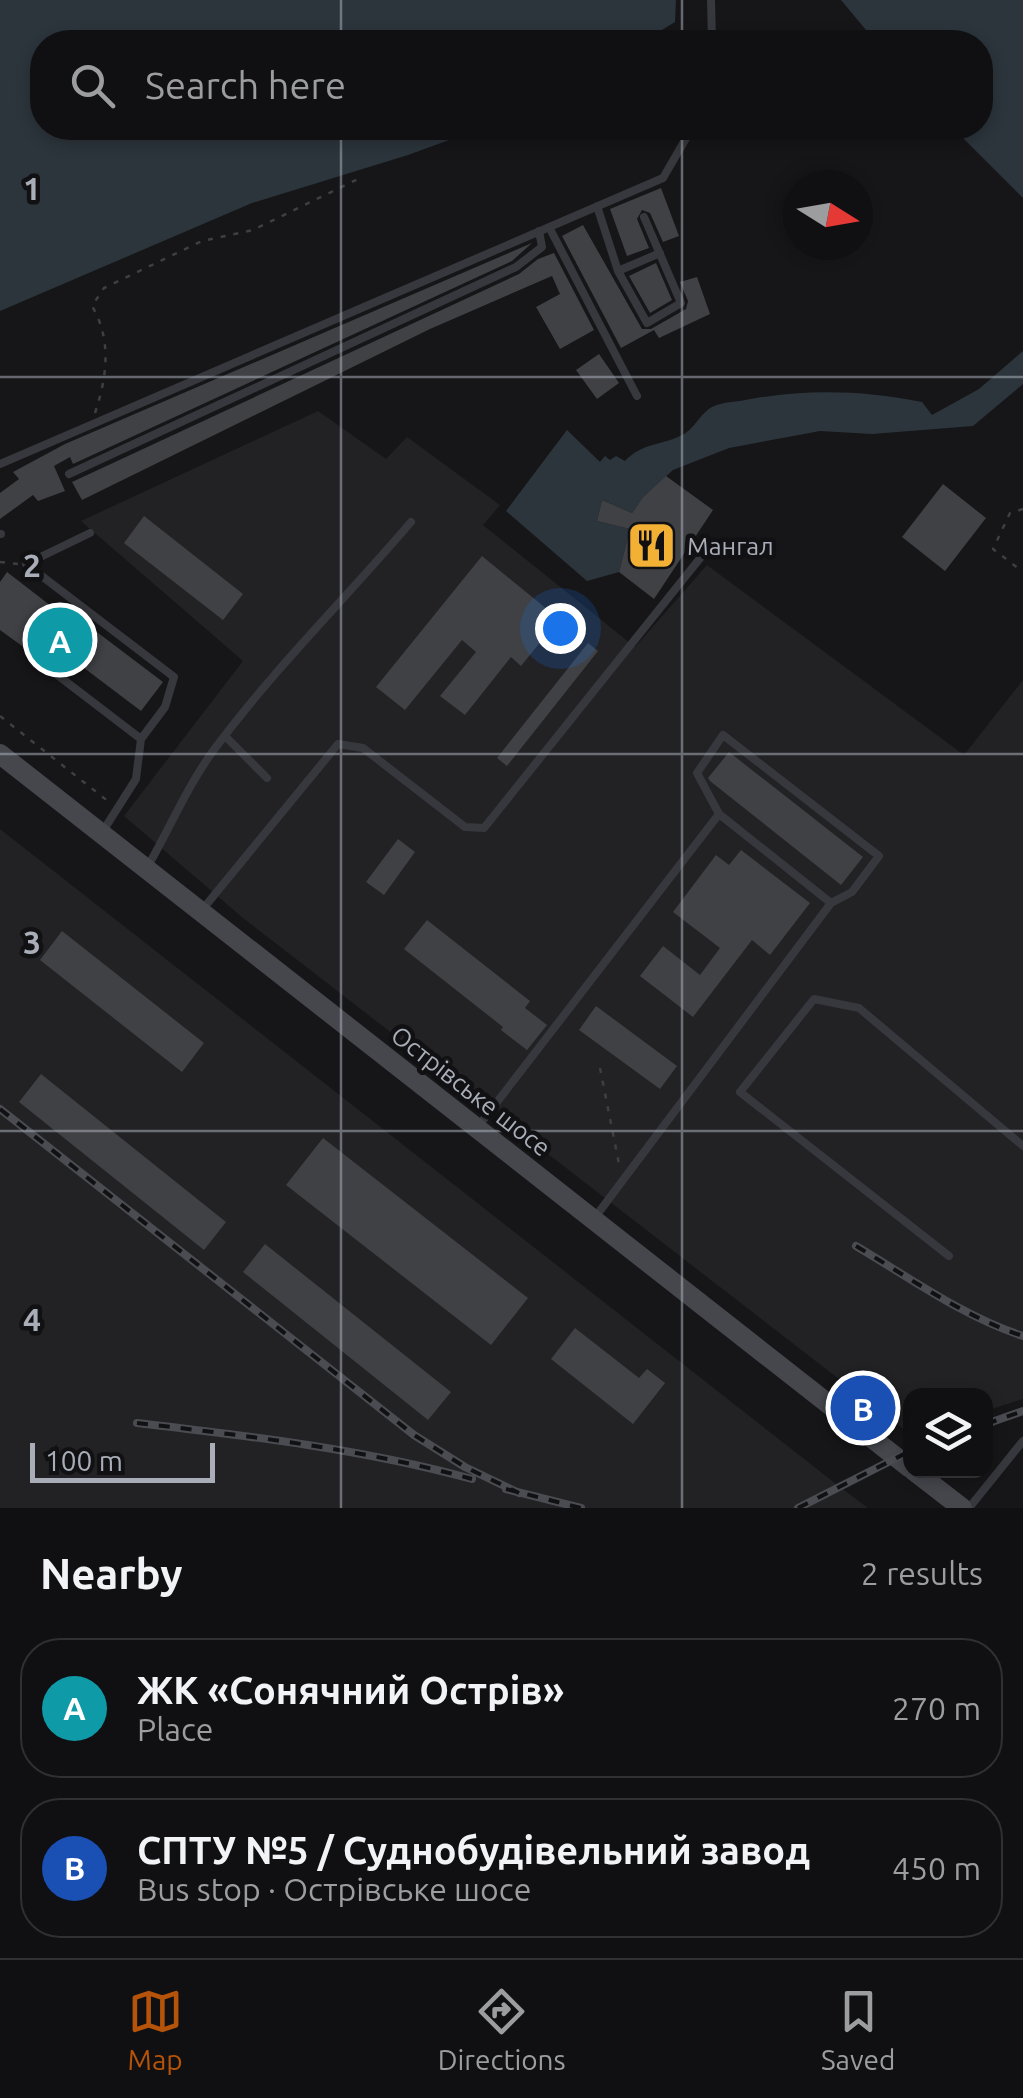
<!DOCTYPE html>
<html lang="en">
<head>
<meta charset="utf-8">
<style>
	body { margin:0; font-family:Ubuntu,sans-serif; background:#1e1e20; color:#f1f3f6 }
	.controls { position:absolute; right:30px; bottom:30px; display:grid; overflow:hidden; border-radius:20px; box-shadow:0 5px 15px #0003 }
	.controls button { width:90px; height:90px; display:grid; place-items:center; padding:0; border:0; border-bottom:2px solid #303032; background:#101012; color:#f1f3f6; font:50px sans-serif }
	.compass { position:absolute; left:783px; top:170px; width:90px; height:90px; border-radius:50%; background:#101012; box-shadow:0 5px 15px #0003; rotate:101deg }
	.scale { position:absolute; left:30px; bottom:25px; width:185px; box-sizing:border-box; padding-left:10px; border:5px solid #a8adb8; border-top:0; font-size:28px; line-height:35px; white-space:nowrap; color:#a8adb8; -webkit-text-stroke:8px #111113; paint-order:stroke }
	.you { position:absolute; left:560px; top:628px; width:35px; height:35px; margin:-25px; border:8px solid #fff; border-radius:50%; background:#1a73e8; box-shadow:0 0 0 15px #1a73e833 }
	.badge { display:grid; place-items:center; width:65px; height:65px; border-radius:50%; background:#b45309; color:#fff; font-size:32px; font-weight:700 }
	.pin { position:absolute; translate:-50% -50%; border:5px solid #fff; box-shadow:0 2px 10px #0006 }
	.list { margin:0; padding:0; list-style:none }
	h2 { display:flex; justify-content:space-between; align-items:center; height:130px; margin:0; padding:0 40px; font-size:42px }
	h2 small { font-size:32px; font-weight:400; color:#9c9d9f }
	.list li { display:grid; grid-template-columns:65px 1fr auto; gap:30px; align-items:center; box-sizing:border-box; height:140px; margin:0 20px 20px; padding:0 20px; border:2px solid #303032; border-radius:40px }
	.list b { display:block; font-size:38px; white-space:nowrap }
	.list p { margin:0; font-size:32px; white-space:nowrap; color:#9c9d9f }
	.list em { font-size:32px; font-style:normal; color:#9c9d9f }
	.icon { flex:none; width:55px; height:55px; fill:none; stroke:currentColor; stroke-width:2; stroke-linecap:round; stroke-linejoin:round }
	.map { position:relative; flex:none; width:1023px; height:1508px; overflow:hidden }
	.search { position:absolute; background:#101012; box-shadow:0 5px 15px #0003; left:30px; right:30px; top:30px; height:110px; display:flex; align-items:center; gap:25px; box-sizing:border-box; padding:0 35px; border-radius:40px; color:#9c9d9f; font-size:38px }
	.sheet { height:450px; background:#101012 }
	nav { display:flex; justify-content:space-around; align-items:center; box-sizing:border-box; height:140px; border-top:2px solid #303032; background:#101012; font-size:28px; color:#9c9d9f }
	nav a { display:grid; justify-items:center; gap:5px }
	nav .on { color:#b45309 }
	.map>svg:first-child { display:block }
	.built { fill:#222225 }
	.water { fill:#2c353c }
	.building { fill:#404145 }
	.lines { fill:none; stroke-linecap:round; stroke-linejoin:round }
	.path { stroke:#3d3f44; stroke-width:2.5; stroke-dasharray:5 8; stroke-linecap:butt }
	.lane { stroke:#37383d; stroke-width:8 }
	.secondary { stroke:#45474d; stroke-width:20 }
	.rail-casing { stroke:#4a4c52; stroke-width:8 }
	.rail { stroke:#111113; stroke-width:4; stroke-dasharray:11; stroke-linecap:butt }
	.grid { fill:none; stroke:#a8adb8; stroke-width:2.5; stroke-opacity:0.55 }
	.labels { text-anchor:middle; stroke-width:9; stroke-linejoin:round; paint-order:stroke }
	.poi-label { font-size:25px; fill:#a8adb8; stroke:#111113; text-anchor:start }
	.street-label { font-size:25px; fill:#a8adb8; stroke:#111113 }
	.grid-label { font-size:32px; text-anchor:middle; font-weight:bold; fill:#a8adb8; stroke:#111113; stroke-width:9; stroke-linejoin:round; paint-order:stroke }
</style>
</head>
<body>
<div class="map">
<svg width="1023" height="1508" viewBox="0 0 1023 1508">
	<rect width="100%" height="100%" fill="#161618"/>
	<!-- built -->
	<path class="built" d="M318,411L386,459L407,437L500,505L483,525L635,647L707,565L964,755L1023,680V1399L986,1411V1396H910V1434L243,918L124,816L243,661L81,521Z
		M0,829L840,1487L868,1508H0Z"/>
	<!-- water -->
	<path class="water" d="M0,0H676L675,22L642,42H42V128H482L408,155L252,203L0,311Z
		M841,0H1023V198L953,128H980V42H876Z
		M1023,351V384L973,426L872,434L820,431L729,448L673,470L643,497L632,513L602,500L597,521L630,529L619,572L587,581L506,511L567,430L600,462L605,456L610,460L616,456L625,461C642,443 659,446 680,436C695,430 700,412 714,406C724,402 735,402 745,400C804,389 861,390 922,402L932,415L979,389Z"/>
	<!-- building -->
	<path class="building" d="M661,188L679,236L663,242L650,213L642,210L637,219L649,248L627,256L610,209Z
		M583,225L642,329H651L686,309L688,301L680,282L697,277L710,314L659,338L654,330L621,348L562,236Z
		M532,243L512,261L73,464L70,457L54,466L65,491L38,501L33,495L0,519V493L19,479L13,472L65,444Z
		M554,253L594,330L560,349L536,307L560,294L552,276L430,329L82,500L72,482L519,274L538,259Z
		M656,263L672,300L650,313L629,276Z
		M599,354L619,383L597,399L576,370Z
		M666,476L713,510L654,599L619,572L630,529L597,521L602,500L632,513L643,497Z
		M943,484L986,518L945,571L902,537Z
		M144,516L243,594L223,620L124,543Z
		M482,556L559,619L521,666L511,657L465,715L440,696L476,652L462,640L405,710L376,687Z
		M7,572L73,623L77,617L163,682L141,711L59,649L53,656L29,651L0,630V582Z
		M588,643L598,651L507,766L497,758Z
		M729,752L863,857L841,885L710,781L708,778Z
		M398,839L415,852L384,895L366,882Z
		M741,850L810,903L770,955L752,940L693,1017L640,976L663,946L700,975L720,948L673,912L716,855L729,865Z
		M427,920L530,1001L525,1008L547,1025L527,1050L501,1030L503,1027L404,949Z
		M62,931L204,1043L182,1072L40,960Z
		M596,1006L677,1066L660,1089L579,1030Z
		M41,1074L226,1222L204,1250L19,1102Z
		M323,1138L528,1298L491,1345L286,1185Z
		M265,1244L451,1392L428,1420L243,1272Z
		M575,1328L639,1378L647,1369L665,1383L633,1424L551,1359Z"/>
	<g class="lines">
		<!-- path -->
		<path class="path" d="M95,413C107,377 112,340 92,306L104,288L202,241L253,230L360,178
			M1023,509L1010,513L993,549L1023,572
			M0,562L18,564
			M0,716L109,802
			M600,1068L620,1169"/>
		<!-- lane -->
		<path class="lane" d="M711,0L712,42
			M597,206L618,271L660,253
			M549,227L637,396
			M618,271L647,323L681,303L644,217
			M0,464L663,178L692,128
			M69,474L516,267L542,247L539,231
			M90,533L26,564L174,677L165,707L141,739L136,779L103,831
			M0,534H1
			M43,664L141,739
			M225,736L267,778
			M719,814L697,773L723,735L879,856L852,892L831,903
			M148,866C171,826 188,784 216,747C275,668 347,597 411,522
			M202,910L338,744L363,748L465,827L484,828L701,557
			M477,1128L719,814L831,903L596,1216
			M949,1256L740,1092L814,999L859,1008L1023,1146
			M969,1508L1023,1441"/>
		<!-- secondary -->
		<path class="secondary" d="M0,754L910,1468
			M913,1470L962,1508"/>
		<defs>
			<path id="rail" d="M0,1109L414,1435L465,1467L519,1493
				M856,1246C910,1278 964,1317 1023,1336
				M137,1423C249,1436 363,1449 472,1479
				M986,1424L1023,1411
				M506,1489L581,1508
				M798,1508L910,1451"/>
		</defs>
		<!-- rail casing -->
		<use href="#rail" class="rail-casing"/>
		<!-- rail -->
		<use href="#rail" class="rail"/>
	</g>
	<!-- grid -->
	<path class="grid" d="M341,0V42M682,0V42M341,128V1508M682,128V1508M0,377H1023M0,754H1023M0,1131H1023"/>
	<!-- icons -->
	<defs>
		<symbol id="restaurant-square" viewBox="-11 -11 22 22"><rect x="-9" y="-9" width="18" height="18" rx="4" fill="#f2b134" stroke="#111113"/><path d="M-5-6h1v4h1v-4h1v4h1v-4h1v5L-1.5 .5V6h-2V.5L-5-1ZM5-6V6H3V1.5H1.5Q1.5-4 5-6Z" fill="#111"/></symbol>
	</defs>
	<g fill-rule="evenodd">
		<use href="#restaurant-square" x="624" y="518" width="55" height="55"/>
	</g>
	<g class="labels">
		<!-- poi labels -->
		<g class="poi-label">
			<text x="687" y="555">Мангал</text>
		</g>
		<!-- street labels -->
		<g class="street-label">
			<text transform="translate(471 1091) rotate(38)" y="9">Острівське шосе</text>
		</g>
	</g>
	<g class="grid-label">
		<text x="32" y="200">1</text>
		<text x="32" y="577">2</text>
		<text x="32" y="954">3</text>
		<text x="32" y="1331">4</text>
	</g>
</svg>
<div class="controls">
<button><svg class="icon" aria-label="layers" viewBox="0 0 24 24"><path d="M12 4l9 5-9 5-9-5zM3 14l9 5 9-5"/></svg></button>
</div>
<svg class="compass" viewBox="-18 -18 36 36"><path d="M0-13l5 13h-10z" fill="#e53935"/><path d="M0 13l5-13h-10z" fill="#9c9d9f"/></svg>
<div class="scale">100 m</div>
<div class="you"></div>
<div class="pin badge" style="left:60px;top:640px;background:#0f9aa8">A</div>
<div class="pin badge" style="left:863px;top:1408px;background:#1a4fb4">B</div>
<div class="search"><svg class="icon" aria-label="search" viewBox="0 0 24 24"><circle cx="10" cy="10" r="6"/><path d="M15 15l6 6"/></svg>Search here</div>
</div>
<section class="sheet">
<h2>Nearby<small>2 results</small></h2>
<ul class="list">
<li><span class="badge" style="background:#0f9aa8">A</span><div><b>ЖК «Сонячний Острів»</b><p>Place</p></div><em>270 m</em></li>
<li><span class="badge" style="background:#1a4fb4">B</span><div><b>СПТУ №5 / Суднобудівельний завод</b><p>Bus stop · Острівське шосе</p></div><em>450 m</em></li>
</ul>
</section>
<nav>
<a class="on"><svg class="icon" aria-label="map" viewBox="0 0 24 24"><path d="M3 6l6-2 6 2 6-2v14l-6 2-6-2-6 2zM9 4v14M15 6v14"/></svg>Map</a>
<a><svg class="icon" aria-label="directions" viewBox="0 0 24 24"><path d="M12 3l9 9-9 9-9-9zM9 14v-3h6M13 9l2 2-2 2"/></svg>Directions</a>
<a><svg class="icon" aria-label="saved" viewBox="0 0 24 24"><path d="M7 4h10v16l-5-4-5 4z"/></svg>Saved</a>
</nav>
</body>
</html>
